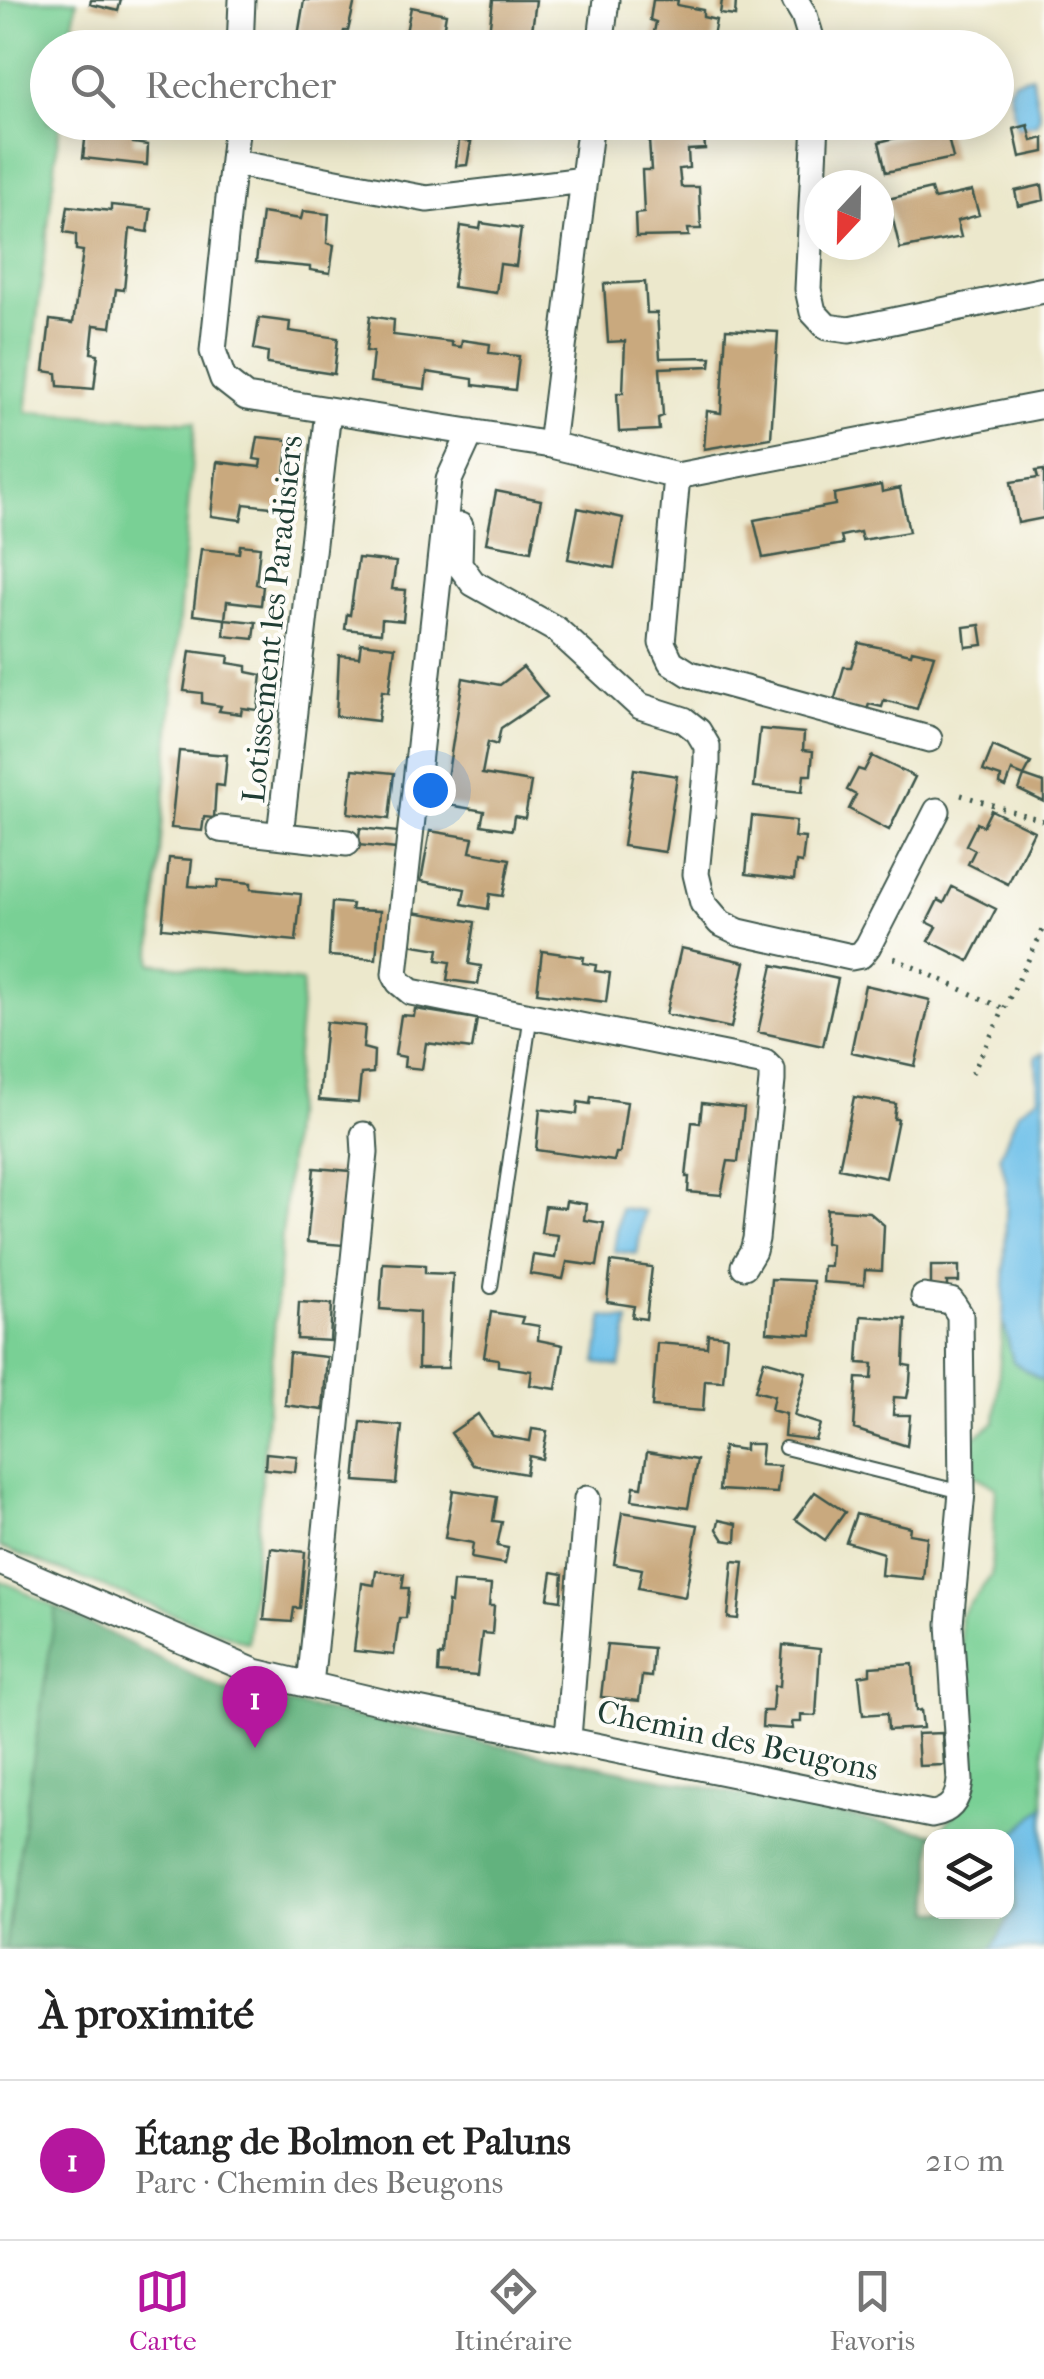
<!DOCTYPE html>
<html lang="fr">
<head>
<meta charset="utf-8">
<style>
	body { margin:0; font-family:"IM FELL French Canon",serif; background:#f6f6f6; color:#222 }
	.controls { position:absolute; right:30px; bottom:30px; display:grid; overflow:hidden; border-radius:20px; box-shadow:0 5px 25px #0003 }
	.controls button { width:90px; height:90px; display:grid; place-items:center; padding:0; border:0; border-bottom:2px solid #e0e0e0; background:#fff; color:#222; font:50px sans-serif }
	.compass { position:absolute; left:804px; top:170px; width:90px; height:90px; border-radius:50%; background:#fff; box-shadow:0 5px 25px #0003; rotate:202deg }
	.you { position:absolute; left:430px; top:790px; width:35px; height:35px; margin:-25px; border:8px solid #fff; border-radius:50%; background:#1a73e8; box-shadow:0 0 0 15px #1a73e833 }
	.badge { display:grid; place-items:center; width:65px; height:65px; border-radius:50%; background:#b5179e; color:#fff; font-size:32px; font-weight:700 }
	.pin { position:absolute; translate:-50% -82px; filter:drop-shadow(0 2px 5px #0008) }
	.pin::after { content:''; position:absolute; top:52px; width:35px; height:30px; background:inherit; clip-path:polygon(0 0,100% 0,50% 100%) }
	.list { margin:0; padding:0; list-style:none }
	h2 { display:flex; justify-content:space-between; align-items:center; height:130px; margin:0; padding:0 40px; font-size:42px }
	h2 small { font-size:32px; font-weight:400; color:#767676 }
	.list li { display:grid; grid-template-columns:65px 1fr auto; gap:30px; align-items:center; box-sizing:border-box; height:160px; padding:0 40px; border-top:2px solid #e0e0e0 }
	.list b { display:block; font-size:38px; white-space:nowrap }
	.list p { margin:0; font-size:32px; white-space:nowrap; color:#767676 }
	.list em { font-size:32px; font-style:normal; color:#767676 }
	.icon { flex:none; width:55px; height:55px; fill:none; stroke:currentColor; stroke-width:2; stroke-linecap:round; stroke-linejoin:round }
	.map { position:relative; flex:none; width:1044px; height:1949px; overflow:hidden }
	.search { position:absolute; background:#fff; box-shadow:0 5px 25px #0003; left:30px; right:30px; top:30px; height:110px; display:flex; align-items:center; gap:25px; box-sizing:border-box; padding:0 35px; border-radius:55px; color:#767676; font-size:38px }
	.sheet { height:290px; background:#fff }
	nav { display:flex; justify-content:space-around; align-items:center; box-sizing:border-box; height:140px; border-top:2px solid #e0e0e0; background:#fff; font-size:28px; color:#767676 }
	nav a { display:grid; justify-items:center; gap:5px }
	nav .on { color:#b5179e }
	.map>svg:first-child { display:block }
	.green { fill:#79d095; stroke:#4c8664; stroke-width:2.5; fill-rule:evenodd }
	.forest { fill:#62b27e; stroke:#407859; stroke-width:2.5; fill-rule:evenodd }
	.water { fill:#6dc0e9; stroke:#467e8e; stroke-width:2.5 }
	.building { fill:#c9a97e }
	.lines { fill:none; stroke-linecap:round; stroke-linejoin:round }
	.service-casing { stroke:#3e574b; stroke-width:16 }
	.minor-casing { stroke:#3e574b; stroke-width:29 }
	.path { stroke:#3e574b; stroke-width:5; stroke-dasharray:2.5 8; stroke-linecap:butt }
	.service { stroke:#fff; stroke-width:12 }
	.minor { stroke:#fff; stroke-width:25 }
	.labels { text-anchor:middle; stroke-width:8; stroke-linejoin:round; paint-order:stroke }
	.street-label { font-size:32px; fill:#1f3d34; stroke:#fdfcf7 }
</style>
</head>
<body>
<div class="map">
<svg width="1044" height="1949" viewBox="0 0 1044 1949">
	<rect width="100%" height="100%" fill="#fdfcf7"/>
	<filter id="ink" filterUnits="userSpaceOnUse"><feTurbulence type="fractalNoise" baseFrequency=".01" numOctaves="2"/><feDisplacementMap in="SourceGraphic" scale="20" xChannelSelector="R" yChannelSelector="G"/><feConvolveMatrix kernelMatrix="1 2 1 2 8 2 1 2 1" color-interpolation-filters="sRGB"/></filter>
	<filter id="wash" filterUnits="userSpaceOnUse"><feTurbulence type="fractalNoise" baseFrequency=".0048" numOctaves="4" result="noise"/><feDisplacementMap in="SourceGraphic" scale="40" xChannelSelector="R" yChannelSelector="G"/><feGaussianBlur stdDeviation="2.25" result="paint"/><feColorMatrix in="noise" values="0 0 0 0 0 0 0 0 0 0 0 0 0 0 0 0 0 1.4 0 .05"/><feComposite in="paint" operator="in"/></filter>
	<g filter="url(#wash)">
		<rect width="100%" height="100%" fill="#ece8cc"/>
		<path class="green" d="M0 0H77L69 47 48 48V122L60 123 26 412 195 422 151 963 303 982 248 1643 0 1547Z
			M1003 1320 1013 1362 1044 1382V1949H0V1580L223 1690 936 1834 970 1798 960 1616 991 1576 996 1487 972 1474 970 1439 995 1423ZM932 1836H1006V1912H932Z"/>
		<path class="forest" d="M56 1607 223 1690 936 1834 1016 1832 1015 1908 992 1949H5ZM932 1836H1006V1912H932Z"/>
		<path class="water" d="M1032 76 1040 116 1036 124 1017 128 1009 90 1013 81Z
			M1044 1053V1382L1013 1362 1003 1320 1007 1185 1000 1155 1018 1112 1038 1097 1036 1056Z
			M620 1208 644 1211 637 1254 614 1251Z
			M604 1316 629 1321 620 1367 596 1363Z
			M1044 1806V1949H992L1015 1908 1016 1832Z"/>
		<g id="blocks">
			<path class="building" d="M91 0H121L118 11 90 4Z
				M304 0H355L348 31H344L340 47 296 48Z
				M493 0H536L530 46 488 41Z
				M653 0H678L677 5 703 10V17L716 20 711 48H651L656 22 650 20Z
				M722 0H736L735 16 720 14Z
				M411 7 446 14 440 48H403Z
				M87 122H135L133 143 148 145 147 165 83 158Z
				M492 122H522L521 136 492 131Z
				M637 122H703L705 149 688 150 689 168 679 169 681 187H699L701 229H688L689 236 636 237 635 214 644 213 642 170H651L648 126H637Z
				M944 122 953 158 886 172 879 142 923 131 922 124Z
				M1028 125 1032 141 1044 138V152L1020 157 1014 129Z
				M459 140 471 142 467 165 456 166Z
				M1042 185 1044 200 1018 206 1015 191Z
				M931 189 934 199 972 191 979 215 957 221 961 237 900 249 888 199Z
				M111 205 151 209 148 232 130 229 124 290 116 289 111 327 94 325 91 353 98 354 94 389 58 386 57 373 44 371 50 320 73 323 83 251 76 250V234L64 232 68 206 111 211Z
				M303 211 329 214 327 243 334 245 330 273 310 270V267L256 262 262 213 301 219Z
				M481 223 521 229 516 266 500 264 496 293 453 287 461 226 480 229Z
				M645 282 647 313H657L660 358 711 357 710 366 660 368 663 416 658 418 659 430 619 432 617 393H623L625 341 608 342 604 284Z
				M370 316 394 320 393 335 452 342V346L461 347 462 340 490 344 489 353 519 356 515 390 473 385V379L427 372 425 389 370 382 373 352 366 351Z
				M259 318 290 322 289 331 338 338 334 374 267 364 268 352 254 349Z
				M726 329 778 332 771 438 704 449 707 411 721 413Z
				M258 437 289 440 281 508 244 504 241 520 211 516 217 462 260 467 261 460 254 459Z
				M1044 470V518L1018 523 1011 482 1038 478 1036 471Z
				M881 485 882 492 900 488 909 532 862 540 860 532 841 536 843 544 763 558 754 520 835 505 834 494Z
				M496 491 541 500 531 551 486 543Z
				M578 508 623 518 614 568 568 559Z
				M240 545 260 547 256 584 263 586 261 605 227 601 225 619 193 615 201 549 239 553Z
				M358 558 396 562 392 589 406 590 403 621 382 619 381 633 345 629 347 614 350 615Z
				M225 619 256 622 254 639 224 636Z
				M980 625 983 645 966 647 964 627Z
				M361 643 395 647 389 692 382 691 378 721 336 716 339 655 359 657Z
				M859 643 911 654 912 650 934 655 917 709 884 700 882 707 869 704 866 713 833 705 844 667H851Z
				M190 651 229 656 228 663 247 666V672L262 675 258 710 242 708 241 714 219 711 221 706 202 703V693L184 691Z
				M523 667 547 697 501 728 497 745 488 742 482 774 531 782 525 818 514 816 512 830 481 825 484 811 443 804 463 678 500 685Z
				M760 729 804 733 803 750 813 751 811 775H804L802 792 754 787Z
				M993 746 1031 763 1024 776 1012 771 1006 787 1000 784 1001 777 983 771Z
				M179 751 227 755 224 786 216 785 214 818 204 817 202 831 171 828Z
				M872 756 915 777 889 830 849 809 856 795 847 790 858 769 864 771Z
				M353 769 394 773 389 819 348 813Z
				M634 769 677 776 665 852 623 846Z
				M1024 776 1044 783V802L1019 790Z
				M991 810 1034 831 1008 884 968 864 975 850 966 845 977 823 983 826Z
				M752 816 796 821 794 837 805 838 802 863 796 862 794 880 746 874Z
				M360 828 398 832 397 849 358 845Z
				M430 831 473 838 470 852 510 859 503 896 490 894 488 909 462 904 465 889 421 881Z
				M169 858 192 860 189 886 217 888 218 880 251 883V889L301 894 296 941 162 928Z
				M952 887 996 909 969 961 929 941 937 927 927 922 938 900 944 903Z
				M332 902 352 904 351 910 380 911 376 959 329 956Z
				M413 912 475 922 469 964 481 966 478 984 447 980 450 962 437 960 439 949 408 944Z
				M681 948 745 962 731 1028 666 1014Z
				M542 951 584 957 583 963 596 965 595 971 610 973 606 1002 537 993Z
				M773 965 838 979 823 1046 758 1032Z
				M865 985 930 1000 915 1066 851 1052Z
				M415 1009 477 1019 472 1049 426 1043 422 1069 404 1067 405 1057 395 1055 401 1015 414 1016Z
				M326 1022 365 1026 363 1048 374 1051 373 1073 361 1074 358 1103 319 1100Z
				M591 1097 627 1102 620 1153H616L614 1161 536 1150 540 1109 577 1114 578 1102 590 1104Z
				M854 1097 896 1104 894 1119H898L886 1178 839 1168Z
				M702 1103 744 1108 738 1162 728 1161 721 1195 688 1192 689 1177H686L692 1122 700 1123Z
				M314 1168 351 1171 343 1245 307 1242Z
				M566 1201 586 1204 584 1220 604 1223 597 1266 567 1262 563 1279 530 1274 533 1255 555 1258 558 1235 541 1233 545 1206 565 1208Z
				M827 1209 869 1212 884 1225 882 1271 865 1270 864 1285 822 1282 823 1266H830L831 1244 825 1243Z
				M611 1262 652 1267 646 1319 632 1317 634 1306 607 1302Z
				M383 1263 425 1265V1273L453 1274 448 1368H418L419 1312 380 1309Z
				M931 1266H959V1282H947V1287H931Z
				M771 1279 813 1281 812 1335 767 1332Z
				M299 1302 332 1304 330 1341 297 1339Z
				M491 1312 523 1317 521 1323 539 1326 538 1340 563 1345 556 1389 530 1385 532 1371 498 1366V1359L484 1357Z
				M861 1316 906 1319 904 1365 911 1366 910 1382 907 1398 894 1397 893 1415H910L907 1446 854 1429 857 1378 872 1379 873 1364 858 1363Z
				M708 1334 727 1336 723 1381 705 1380 703 1411 652 1407 657 1343 707 1347Z
				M289 1353 327 1357 323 1410 285 1405Z
				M764 1360 806 1372 794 1416 820 1424 815 1440 784 1436 786 1414 771 1410 774 1396 755 1391Z
				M478 1414 492 1435 530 1441 532 1429 547 1431 542 1459 529 1456 526 1474 473 1465 451 1433Z
				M361 1422 402 1426 396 1484 355 1481Z
				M745 1444H762L760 1465 780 1466 777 1493 719 1490 723 1447 745 1450Z
				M647 1452 697 1460 688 1508 632 1500 634 1486 642 1487Z
				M266 1453 297 1456 295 1472 265 1469Z
				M453 1490 497 1497 493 1521 502 1522 497 1546 508 1548 505 1564 471 1558 473 1543 445 1538Z
				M815 1492 845 1512 825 1540 795 1519Z
				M622 1512 698 1525 685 1597 638 1588 642 1569 614 1564Z
				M856 1514 910 1527 909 1534 927 1537 923 1579 881 1575 883 1553 846 1542Z
				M719 1520 737 1524 736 1542 724 1540 717 1529Z
				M271 1548 305 1552 300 1608H294L292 1622 264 1620Z
				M733 1561 744 1562 738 1619 728 1618Z
				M376 1571 404 1574 402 1588H409L406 1618H399L394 1655 354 1651 362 1583 374 1585Z
				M552 1572 563 1574 561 1600 548 1598Z
				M453 1582 491 1585 489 1606H494L492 1634 482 1633 477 1676 438 1673 439 1656H443L448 1602 451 1603Z
				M607 1644 653 1648 651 1677 642 1676 639 1701 601 1697Z
				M783 1645 820 1649 816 1716 801 1715V1722H792L793 1729 762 1727 763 1711H772L774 1686H780Z
				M913 1664 916 1711 921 1710 923 1728 888 1730 887 1713 863 1715 859 1676 870 1674V1667Z
				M942 1733 944 1765 919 1766 917 1734Z"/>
		</g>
	</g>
	<g filter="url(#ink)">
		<use href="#blocks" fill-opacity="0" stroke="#3e574b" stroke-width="2.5"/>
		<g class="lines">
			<defs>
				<path id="service" d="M491 1287 531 1014
					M785 1448 962 1492"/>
				<path id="minor" d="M795 0 804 15 814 48
					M240 48 242 0
					M600 48 606 0
					M237 122 213 351 223 379 246 397 551 445 677 476 1044 405
					M816 122 808 289 813 312 827 327 849 330 1044 290
					M235 163 427 199 584 180
					M471 432 449 480 395 974 399 982 411 992 765 1063 772 1070V1081L756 1239 753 1251 744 1266
					M551 445 591 122
					M677 476 662 643 671 662 690 674 929 739
					M460 526 459 564 473 583 557 630 640 706 684 720 698 731 707 746V762L696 874 703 903 720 923 739 932 851 957 861 955 868 946 937 811
					M220 829 347 843
					M280 835 328 411
					M0 1562 255 1672 403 1707 932 1814C951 1811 958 1800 960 1781L950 1624 962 1492 960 1315 951 1301 924 1297
					M310 1685 365 1153 364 1135
					M568 1738 587 1499"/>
			</defs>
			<use href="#service" class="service-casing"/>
			<use href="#minor" class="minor-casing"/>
			<path class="path" d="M961 795 1044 821
				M894 958 1004 1009
				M972 1074 1044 928"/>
			<use href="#service" class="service"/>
			<use href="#minor" class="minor"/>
		</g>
	</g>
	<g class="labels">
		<g class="street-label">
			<text transform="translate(272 619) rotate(-84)" y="11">Lotissement les Paradisiers</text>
			<text transform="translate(738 1740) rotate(12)" y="11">Chemin des Beugons</text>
		</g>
	</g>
</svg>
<div class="controls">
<button><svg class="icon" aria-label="layers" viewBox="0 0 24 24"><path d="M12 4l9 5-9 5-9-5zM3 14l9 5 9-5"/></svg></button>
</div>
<svg class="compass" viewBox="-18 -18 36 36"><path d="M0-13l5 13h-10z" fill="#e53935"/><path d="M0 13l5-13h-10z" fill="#767676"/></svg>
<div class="you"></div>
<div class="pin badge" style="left:255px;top:1748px">1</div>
<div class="search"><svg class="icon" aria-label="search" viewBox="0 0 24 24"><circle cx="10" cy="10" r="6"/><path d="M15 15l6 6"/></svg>Rechercher</div>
</div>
<section class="sheet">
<h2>À proximité<small></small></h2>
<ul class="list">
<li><span class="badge">1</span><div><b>Étang de Bolmon et Paluns</b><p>Parc · Chemin des Beugons</p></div><em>210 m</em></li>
</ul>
</section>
<nav>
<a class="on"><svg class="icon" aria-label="map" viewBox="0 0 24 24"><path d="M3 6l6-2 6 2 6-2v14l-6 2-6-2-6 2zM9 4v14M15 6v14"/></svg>Carte</a>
<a><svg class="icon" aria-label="directions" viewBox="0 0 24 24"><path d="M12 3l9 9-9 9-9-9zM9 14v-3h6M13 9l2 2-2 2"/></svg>Itinéraire</a>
<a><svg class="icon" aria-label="saved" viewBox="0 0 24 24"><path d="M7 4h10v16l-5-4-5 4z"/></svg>Favoris</a>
</nav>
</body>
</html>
